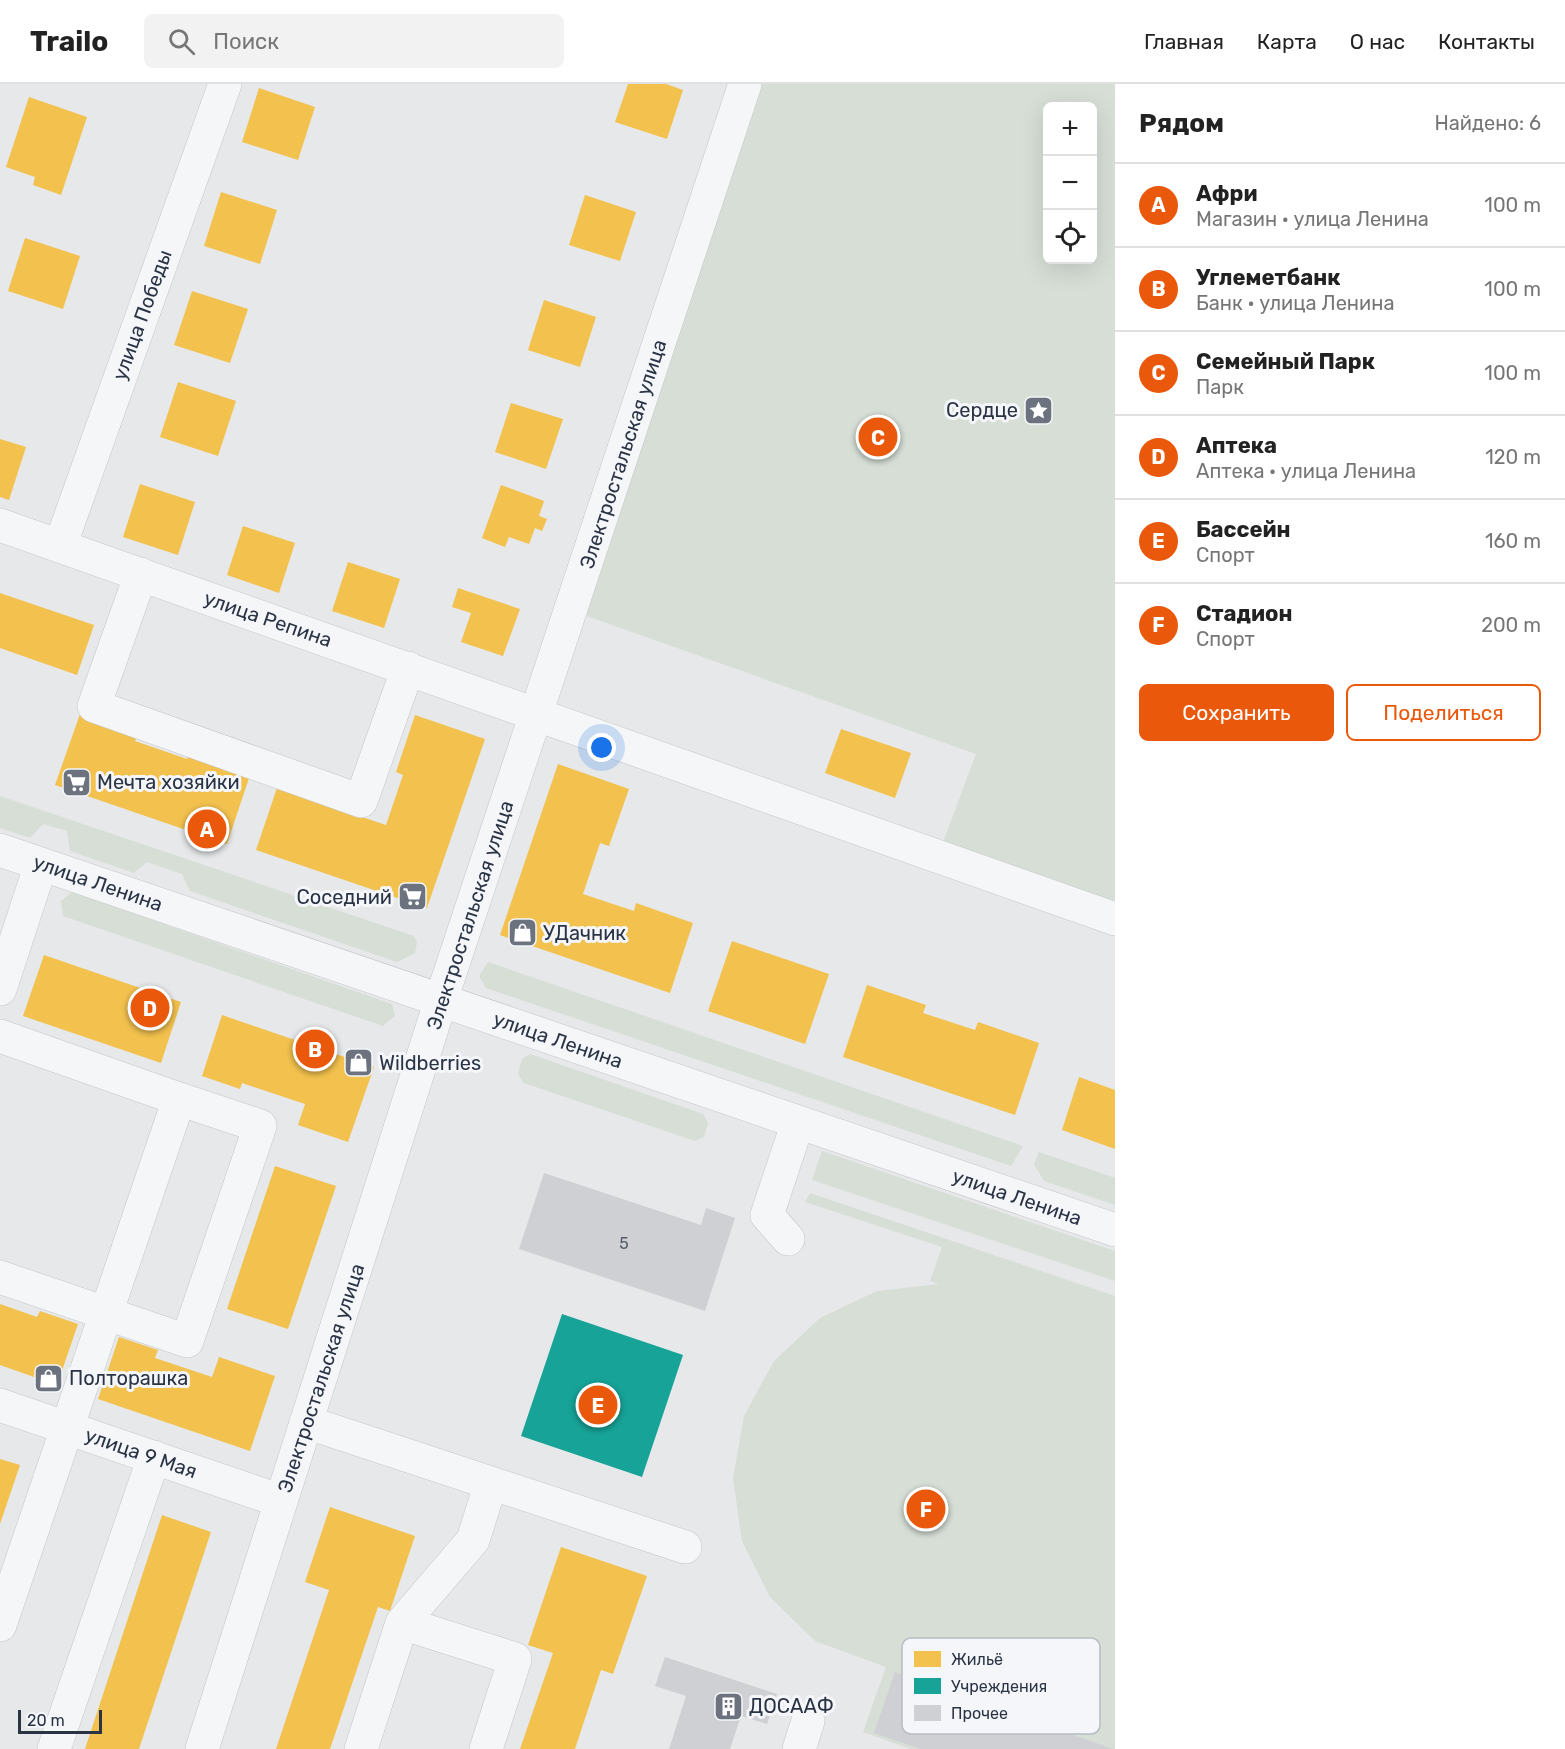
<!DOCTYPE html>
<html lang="ru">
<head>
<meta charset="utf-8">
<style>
	body { margin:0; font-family:Rubik,sans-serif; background:#f2f2f2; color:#222 }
	.controls { position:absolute; right:18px; top:18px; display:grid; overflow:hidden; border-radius:9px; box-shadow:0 6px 24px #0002 }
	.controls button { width:54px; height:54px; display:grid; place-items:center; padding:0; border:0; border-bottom:2px solid #e0e0e0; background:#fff; color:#222; font:30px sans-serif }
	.scale { position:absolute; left:18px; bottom:15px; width:84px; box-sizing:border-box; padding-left:6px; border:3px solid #2b3445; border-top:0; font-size:16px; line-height:21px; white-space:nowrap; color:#2b3445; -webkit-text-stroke:4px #f4f6f9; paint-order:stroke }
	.you { position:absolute; left:602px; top:664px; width:21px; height:21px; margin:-15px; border:4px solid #fff; border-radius:50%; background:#1a73e8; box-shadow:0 0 0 9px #1a73e833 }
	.badge { display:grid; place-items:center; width:39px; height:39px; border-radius:50%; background:#ea580c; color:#fff; font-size:20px; font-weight:700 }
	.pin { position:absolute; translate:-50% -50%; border:3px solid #fff; box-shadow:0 2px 6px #0006 }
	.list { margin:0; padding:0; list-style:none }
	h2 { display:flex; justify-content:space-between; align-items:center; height:78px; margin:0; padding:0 24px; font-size:26px }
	h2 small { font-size:20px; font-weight:400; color:#767676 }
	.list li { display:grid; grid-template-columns:39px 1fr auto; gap:18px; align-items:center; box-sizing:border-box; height:84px; padding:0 24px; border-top:2px solid #e0e0e0 }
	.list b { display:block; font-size:22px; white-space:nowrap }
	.list p { margin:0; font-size:20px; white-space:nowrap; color:#767676 }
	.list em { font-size:20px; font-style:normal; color:#767676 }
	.actions { display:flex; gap:12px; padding:18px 24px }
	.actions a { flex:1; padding:14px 0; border:2px solid #ea580c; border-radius:9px; text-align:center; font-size:21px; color:#ea580c }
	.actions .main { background:#ea580c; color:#fff }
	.icon { flex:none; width:33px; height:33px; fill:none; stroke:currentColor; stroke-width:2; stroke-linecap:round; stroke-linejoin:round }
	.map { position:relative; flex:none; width:1115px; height:1665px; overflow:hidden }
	header { display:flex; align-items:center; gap:36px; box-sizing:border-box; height:84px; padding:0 30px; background:#fff; border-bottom:2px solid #e0e0e0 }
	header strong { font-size:28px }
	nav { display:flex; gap:33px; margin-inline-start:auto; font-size:21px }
	.search { width:420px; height:54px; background:#f2f2f2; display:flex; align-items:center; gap:15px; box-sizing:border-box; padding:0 21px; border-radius:9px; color:#767676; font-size:22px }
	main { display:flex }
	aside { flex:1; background:#fff }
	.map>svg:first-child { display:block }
	.green { fill:#d6ded6; fill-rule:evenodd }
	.homes { fill:#f2c14e }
	.public { fill:#17a398 }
	.building { fill:#ced0d3 }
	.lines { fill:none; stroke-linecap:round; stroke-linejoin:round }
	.minor-casing { stroke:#c4c6c8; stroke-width:34 }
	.minor { stroke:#f5f6f7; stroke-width:33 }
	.labels { text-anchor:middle; stroke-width:6; stroke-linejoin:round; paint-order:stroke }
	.number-label { font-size:16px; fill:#545c69 }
	.street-label { font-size:20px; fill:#2b3445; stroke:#f4f6f9 }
	.poi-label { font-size:20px; fill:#2b3445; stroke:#f4f6f9; text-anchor:start }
	.key { fill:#f4f6f9; stroke:#b8bcc3; stroke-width:1.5 }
	.key-label { font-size:16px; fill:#2b3445 }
</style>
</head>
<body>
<header>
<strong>Trailo</strong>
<div class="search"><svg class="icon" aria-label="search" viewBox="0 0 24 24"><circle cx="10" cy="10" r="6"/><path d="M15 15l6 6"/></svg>Поиск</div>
<nav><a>Главная</a><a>Карта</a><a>О нас</a><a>Контакты</a></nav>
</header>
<main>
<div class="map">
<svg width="1115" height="1665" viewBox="0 0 1115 1665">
	<rect width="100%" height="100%" fill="#e6e8ea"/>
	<path class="green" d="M759 0H1115V825L941 764 976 670 581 530ZM1048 22H1092V176H1048Z
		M0 712 414 852 417 858 415 869 397 878 190 807 182 790 147 778 134 789 70 767 67 747 43 740 30 754 0 744Z
		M72 808 392 920 395 932 383 942 63 832 61 817Z
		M488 878 1023 1062 1011 1082 486 904 479 892Z
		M530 970 703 1030 708 1039 704 1053 695 1057 524 999 518 990 522 975Z
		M822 1067 1115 1167V1197L812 1096Z
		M1039 1068 1115 1094V1121L1044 1097 1034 1080Z
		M810 1109 1115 1212V1665H911L863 1648 886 1583 815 1557 770 1513 742 1457 733 1394 744 1332 774 1277 820 1234 877 1207 939 1200 930 1197 942 1163 805 1118Z"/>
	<path class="homes" d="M628 0H666L683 6 667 55 615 38Z
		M259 4 315 23 298 76 242 58Z
		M29 13 87 33 61 111 33 101 35 93 6 83Z
		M221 108 277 126 260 180 204 162Z
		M585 111 636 128 620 177 569 161Z
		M25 154 80 172 63 225 8 207Z
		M192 207 248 225 230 279 174 261Z
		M544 216 596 233 580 283 528 266Z
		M178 298 236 317 218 372 160 353Z
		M511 319 563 335 546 385 495 368Z
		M0 355 26 363 9 416 0 413Z
		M140 400 195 418 178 471 123 453Z
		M501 401 544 417 539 432 547 435 542 447 535 444 529 460 509 453 505 463 482 454Z
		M243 442 295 459 279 509 227 491Z
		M348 478 400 495 384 544 332 527Z
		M458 504 520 525 503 572 461 558 471 529 452 523Z
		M0 509 94 541 77 591 0 564Z
		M80 630 138 650 135 657 187 675 190 667 251 688 227 760 55 701Z
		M415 631 485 655 427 824 256 766 280 695 335 724 386 741 403 691 396 688Z
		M841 645 911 669 895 714 825 689Z
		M558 680 629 705 609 762 600 759 583 810 634 827 636 819 693 839 670 909 500 851Z
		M732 857 829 890 805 960 708 927Z
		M44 871 181 918 161 979 23 932Z
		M867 901 926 921 923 929 975 946 978 938 1039 959 1015 1031 843 973Z
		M222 931 374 983 348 1058 298 1041 305 1020 242 999 240 1005 202 992Z
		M1079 993 1115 1006V1065L1062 1046Z
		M275 1082 336 1102 288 1245 227 1225Z
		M0 1220 37 1233 40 1227 78 1240 57 1301 0 1281Z
		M119 1253 158 1266 155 1274 212 1293 219 1273 275 1292 250 1367 98 1315Z
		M0 1375 20 1381 0 1440Z
		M330 1423 415 1452 390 1527 378 1523 330 1665H276L329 1506 305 1498Z
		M162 1431 211 1448 139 1665H85Z
		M561 1463 647 1492 613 1590 601 1586 575 1665H520L553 1569 528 1561Z"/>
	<path class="public" d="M562 1230 683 1271 642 1393 521 1352Z"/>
	<path class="building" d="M544 1089 701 1141 706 1124 735 1134 705 1227 519 1165Z
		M665 1573 777 1610 767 1640 741 1632 730 1665H669L686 1612 655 1602Z
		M895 1588 1113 1665H921L874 1649Z"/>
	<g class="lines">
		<defs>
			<path id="minor" d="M0 441 1115 835
				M60 462 225 0
				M141 490 94 622 361 717 408 584
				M0 766 1115 1146
				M0 905 41 780
				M0 952 179 1015 0 1541
				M788 1155 767 1131 798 1038
				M0 1193 187 1257 260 1042 179 1015
				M0 1321 281 1417
				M306 1338 685 1463
				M402 1539 515 1575 486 1665
				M54 1665 154 1373
				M202 1665 441 916 745 0
				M361 1665 402 1539 473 1456 491 1399
				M799 1665 808 1637"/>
		</defs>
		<use href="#minor" class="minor-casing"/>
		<use href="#minor" class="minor"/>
	</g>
	<defs>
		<symbol id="sight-square" viewBox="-11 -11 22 22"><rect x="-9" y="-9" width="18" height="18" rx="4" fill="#6c737f" stroke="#f4f6f9"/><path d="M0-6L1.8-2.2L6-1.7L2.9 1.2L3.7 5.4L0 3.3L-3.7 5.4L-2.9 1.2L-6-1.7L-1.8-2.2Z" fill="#fff"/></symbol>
		<symbol id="supermarket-square" viewBox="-11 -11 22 22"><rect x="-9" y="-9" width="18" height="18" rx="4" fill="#6c737f" stroke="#f4f6f9"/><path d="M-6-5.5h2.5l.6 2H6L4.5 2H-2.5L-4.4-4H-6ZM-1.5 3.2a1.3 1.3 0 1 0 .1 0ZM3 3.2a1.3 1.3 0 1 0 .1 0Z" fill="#fff"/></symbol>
		<symbol id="shop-square" viewBox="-11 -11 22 22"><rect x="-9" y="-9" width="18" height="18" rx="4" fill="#6c737f" stroke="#f4f6f9"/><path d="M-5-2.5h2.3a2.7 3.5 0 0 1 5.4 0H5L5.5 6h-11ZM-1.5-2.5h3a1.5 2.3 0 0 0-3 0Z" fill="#fff"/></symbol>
		<symbol id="building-square" viewBox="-11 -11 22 22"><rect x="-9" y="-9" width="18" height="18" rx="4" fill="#6c737f" stroke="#f4f6f9"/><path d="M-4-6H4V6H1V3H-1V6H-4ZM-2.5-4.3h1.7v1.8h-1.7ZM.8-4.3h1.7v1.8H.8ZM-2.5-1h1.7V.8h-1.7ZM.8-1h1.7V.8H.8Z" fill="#fff"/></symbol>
	</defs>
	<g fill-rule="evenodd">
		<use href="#sight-square" x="1022" y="310" width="33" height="33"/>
		<use href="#supermarket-square" x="60" y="682" width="33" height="33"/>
		<use href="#supermarket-square" x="396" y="796" width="33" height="33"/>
		<use href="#shop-square" x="506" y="832" width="33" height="33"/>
		<use href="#shop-square" x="342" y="962" width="33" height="33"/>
		<use href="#shop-square" x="32" y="1278" width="33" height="33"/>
		<use href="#building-square" x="712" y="1606" width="33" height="33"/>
	</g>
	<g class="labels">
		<g class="number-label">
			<text x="624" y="1165">5</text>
		</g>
		<g class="street-label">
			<text transform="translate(142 231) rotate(-70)" y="7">улица Победы</text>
			<text transform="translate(623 370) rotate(-72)" y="7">Электростальская улица</text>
			<text transform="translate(268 535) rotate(19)" y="7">улица Репина</text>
			<text transform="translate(98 799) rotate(19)" y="7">улица Ленина</text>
			<text transform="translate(470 831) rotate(-72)" y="7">Электростальская улица</text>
			<text transform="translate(558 956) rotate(19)" y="7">улица Ленина</text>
			<text transform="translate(1017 1113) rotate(19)" y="7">улица Ленина</text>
			<text transform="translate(321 1294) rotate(-72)" y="7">Электростальская улица</text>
			<text transform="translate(141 1369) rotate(19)" y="7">улица 9 Мая</text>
		</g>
		<g class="poi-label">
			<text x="1018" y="333" text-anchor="end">Сердце</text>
			<text x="97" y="705">Мечта хозяйки</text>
			<text x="392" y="820" text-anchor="end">Соседний</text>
			<text x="543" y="856">УДачник</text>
			<text x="379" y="986">Wildberries</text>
			<text x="69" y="1301">Полторашка</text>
			<text x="749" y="1629">ДОСААФ</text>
		</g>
	</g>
	<rect x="902" y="1554" width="198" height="96" rx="9" class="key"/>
	<rect x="914" y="1567" width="27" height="16" fill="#f2c14e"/>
	<rect x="914" y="1594" width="27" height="16" fill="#17a398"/>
	<rect x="914" y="1621" width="27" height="16" fill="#ced0d3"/>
	<g class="key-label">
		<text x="951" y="1581">Жильё</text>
		<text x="951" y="1608">Учреждения</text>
		<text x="951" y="1635">Прочее</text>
	</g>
</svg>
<div class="controls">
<button>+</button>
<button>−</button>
<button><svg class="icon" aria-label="locate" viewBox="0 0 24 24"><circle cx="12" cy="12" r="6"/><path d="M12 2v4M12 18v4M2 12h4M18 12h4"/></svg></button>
</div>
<div class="scale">20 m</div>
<div class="you"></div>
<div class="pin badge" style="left:207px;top:745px">A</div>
<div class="pin badge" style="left:315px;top:965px">B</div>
<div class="pin badge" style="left:878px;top:353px">C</div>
<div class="pin badge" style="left:150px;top:924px">D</div>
<div class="pin badge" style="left:598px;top:1321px">E</div>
<div class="pin badge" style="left:926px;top:1425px">F</div>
</div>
<aside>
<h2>Рядом<small>Найдено: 6</small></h2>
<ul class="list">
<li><span class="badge">A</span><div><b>Афри</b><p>Магазин · улица Ленина</p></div><em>100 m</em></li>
<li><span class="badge">B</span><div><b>Углеметбанк</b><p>Банк · улица Ленина</p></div><em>100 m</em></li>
<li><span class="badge">C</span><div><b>Семейный Парк</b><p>Парк</p></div><em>100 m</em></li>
<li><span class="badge">D</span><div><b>Аптека</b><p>Аптека · улица Ленина</p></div><em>120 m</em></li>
<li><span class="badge">E</span><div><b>Бассейн</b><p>Спорт</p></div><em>160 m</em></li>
<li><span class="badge">F</span><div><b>Стадион</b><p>Спорт</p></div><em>200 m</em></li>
</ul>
<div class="actions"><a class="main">Сохранить</a><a>Поделиться</a></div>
</aside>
</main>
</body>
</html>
